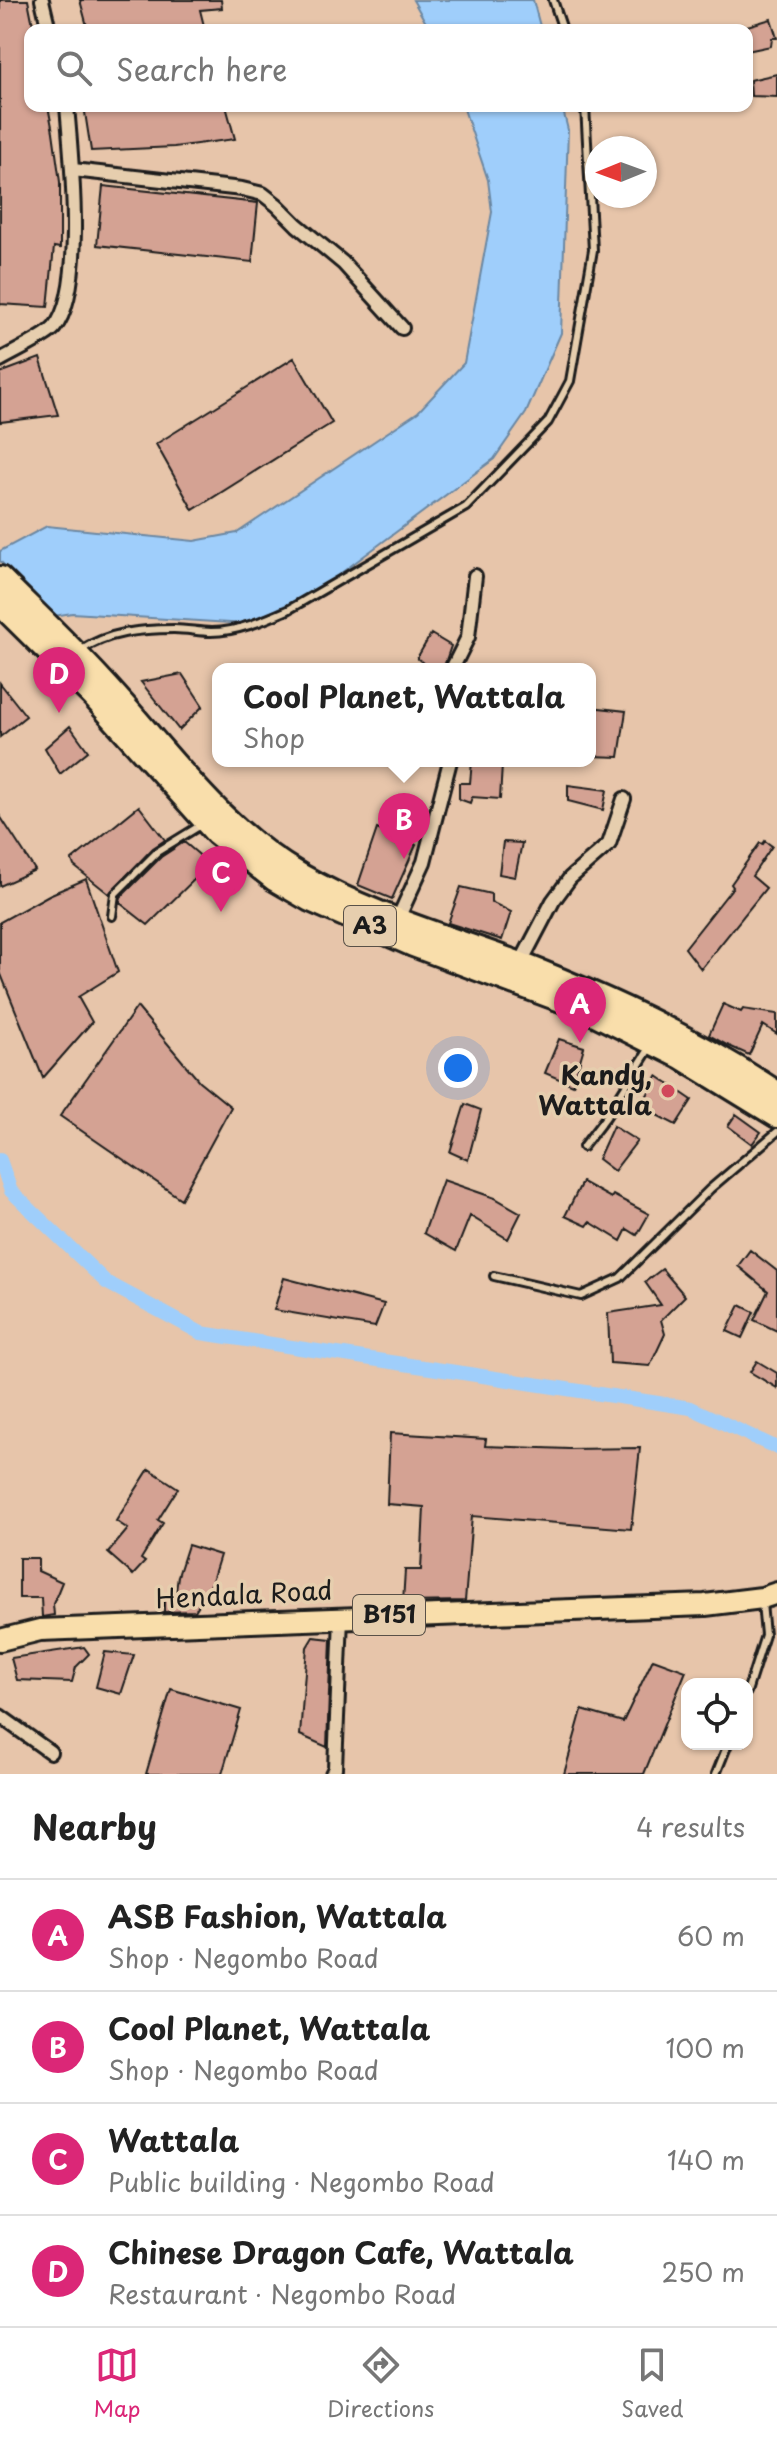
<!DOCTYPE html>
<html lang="en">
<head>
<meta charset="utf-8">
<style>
	body { margin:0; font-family:"Playpen Sans",sans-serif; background:#f2f2f2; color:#222 }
	.controls { position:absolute; right:24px; bottom:24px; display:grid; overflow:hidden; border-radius:16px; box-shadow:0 2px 6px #0004 }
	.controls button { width:72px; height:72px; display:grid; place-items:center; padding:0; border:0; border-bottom:2px solid #e0e0e0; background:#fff; color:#222; font:40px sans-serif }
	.compass { position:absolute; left:585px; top:136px; width:72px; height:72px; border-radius:50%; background:#fff; box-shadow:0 2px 6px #0004; rotate:269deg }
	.you { position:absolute; left:458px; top:1068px; width:28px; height:28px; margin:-20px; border:6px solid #fff; border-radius:50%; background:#1a73e8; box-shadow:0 0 0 12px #1a73e833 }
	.badge { display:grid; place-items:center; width:52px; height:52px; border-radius:50%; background:#db2777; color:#fff; font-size:26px; font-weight:700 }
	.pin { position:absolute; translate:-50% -66px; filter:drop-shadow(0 2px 4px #0008) }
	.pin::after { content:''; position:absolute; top:42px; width:28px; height:24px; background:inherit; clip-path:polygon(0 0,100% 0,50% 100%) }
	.popup { position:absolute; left:212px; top:663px; width:384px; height:104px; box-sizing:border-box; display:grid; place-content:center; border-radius:16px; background:#fff; filter:drop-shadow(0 2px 6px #0005); font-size:26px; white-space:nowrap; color:#767676 }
	.popup b { font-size:30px; color:#222 }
	.popup::after { content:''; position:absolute; left:50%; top:100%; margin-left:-16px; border:16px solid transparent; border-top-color:#fff }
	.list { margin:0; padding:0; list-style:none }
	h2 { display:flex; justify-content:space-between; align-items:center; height:104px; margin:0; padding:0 32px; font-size:34px }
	h2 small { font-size:26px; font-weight:400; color:#767676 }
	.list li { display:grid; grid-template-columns:52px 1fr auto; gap:24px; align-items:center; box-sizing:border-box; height:112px; padding:0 32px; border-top:2px solid #e0e0e0 }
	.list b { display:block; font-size:30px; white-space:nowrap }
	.list p { margin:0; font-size:26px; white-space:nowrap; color:#767676 }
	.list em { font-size:26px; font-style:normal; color:#767676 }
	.icon { flex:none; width:44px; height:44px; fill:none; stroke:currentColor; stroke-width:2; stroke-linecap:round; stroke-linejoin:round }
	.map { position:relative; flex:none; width:777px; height:1774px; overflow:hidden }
	.search { position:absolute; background:#fff; box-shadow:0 2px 6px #0004; left:24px; right:24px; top:24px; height:88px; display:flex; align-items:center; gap:20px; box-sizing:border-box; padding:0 28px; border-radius:16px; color:#767676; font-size:30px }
	.sheet { height:552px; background:#fff }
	nav { display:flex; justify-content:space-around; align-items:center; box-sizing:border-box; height:112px; border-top:2px solid #e0e0e0; background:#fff; font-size:22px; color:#767676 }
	nav a { display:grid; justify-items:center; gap:4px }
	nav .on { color:#db2777 }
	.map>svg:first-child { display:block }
	.water { fill:#9fcefb; stroke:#6b87a2; stroke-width:2 }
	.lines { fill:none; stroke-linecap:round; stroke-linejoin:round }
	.canal { stroke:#9fcefb; stroke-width:14 }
	.building { fill:#d4a293; stroke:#1c1c1c; stroke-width:2 }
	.service-casing { stroke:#1c1c1c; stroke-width:12 }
	.minor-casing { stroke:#1c1c1c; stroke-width:18 }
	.primary-casing { stroke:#1c1c1c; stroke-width:26 }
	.trunk-casing { stroke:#1c1c1c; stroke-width:28 }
	.service { stroke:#e6ceae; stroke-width:6 }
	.minor { stroke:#e6ceae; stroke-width:12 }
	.primary { stroke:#f9deab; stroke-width:20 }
	.trunk { stroke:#f9deab; stroke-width:22 }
	.poi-dot { fill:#d1495b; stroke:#e6ceae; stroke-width:3 }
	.labels { text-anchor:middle; stroke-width:7; stroke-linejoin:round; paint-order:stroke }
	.shield { fill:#e6ceae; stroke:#595148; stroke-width:2 }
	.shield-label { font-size:24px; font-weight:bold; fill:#1c1c1c }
	.poi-label { font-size:26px; font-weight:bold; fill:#1c1c1c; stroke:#e6ceae; text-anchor:end }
	.street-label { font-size:26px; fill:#1c1c1c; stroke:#e6ceae }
</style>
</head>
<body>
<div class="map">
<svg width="777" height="1774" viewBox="0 0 777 1774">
	<rect width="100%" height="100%" fill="#e7c5aa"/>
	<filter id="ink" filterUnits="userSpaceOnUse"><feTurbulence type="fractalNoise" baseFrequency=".0125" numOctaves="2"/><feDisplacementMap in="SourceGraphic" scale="16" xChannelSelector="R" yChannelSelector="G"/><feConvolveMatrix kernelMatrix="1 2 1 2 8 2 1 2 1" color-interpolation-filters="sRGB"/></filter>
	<g filter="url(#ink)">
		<path class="water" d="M413 0H533L541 30H430Z
			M463 106H562L568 130 561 333 526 413 494 459 321 588 246 624 72 613 54 616 0 561V551L47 526 194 541 237 533 418 412 464 363 492 212 488 180Z"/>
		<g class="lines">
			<path class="canal" d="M0 1160 11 1191 106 1282 201 1333 691 1408 777 1448"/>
		</g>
		<path class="building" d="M0 0H28L34 30H30V106H48L53 132 60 182V248L54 247 48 307 0 304Z
			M80 0H221L222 8 200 10 205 30H88Z
			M771 19 777 38H772L771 46 747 51V26Z
			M777 74V97L751 96 750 80Z
			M84 106H226L235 139 174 147 91 151Z
			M103 186 258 203 252 262 97 245Z
			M40 358 58 415 0 422V373Z
			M294 358 332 423 193 510 156 444Z
			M431 634 451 646 443 669H430L417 658Z
			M182 674 203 706 179 730 141 682Z
			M0 683 26 716 0 737Z
			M590 707 626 711 619 757 592 756 595 731 590 732Z
			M70 726 88 751 60 774 45 748Z
			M472 761 502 765 500 799 472 797 470 803 459 799V783H470Z
			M568 785 607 790 603 810 568 801Z
			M139 806 165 840 153 848 109 894 74 866 72 860Z
			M0 816 35 870 0 886Z
			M377 829 416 845 392 899 358 885Z
			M765 841 772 846 752 876 766 888 701 969 685 948 733 887 731 884 760 843 763 844Z
			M184 842 210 864 148 925 120 903 121 897 161 857Z
			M503 842 522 843 515 877 499 874Z
			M86 879 118 972 78 997 92 1022 43 1078 0 972V922L49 895Z
			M461 887 491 894V902L511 912 502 940 448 923Z
			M723 1004 741 1012 743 1009 777 1014V1034L763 1025 749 1055 727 1045 709 1035Z
			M137 1007 199 1081 231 1107 181 1199 60 1116Z
			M559 1039 584 1047 573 1085 545 1073Z
			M657 1076 692 1100 676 1125 641 1107Z
			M465 1104 481 1110 468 1160 450 1152Z
			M736 1114 761 1132 752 1144 728 1126Z
			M613 1126 637 1141 614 1171 598 1159Z
			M443 1180 495 1198 521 1213 508 1239 470 1216 456 1251 424 1233Z
			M582 1182 611 1198 613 1195 649 1214 637 1235 627 1229 621 1241 590 1222 587 1226 565 1216Z
			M750 1250 777 1271V1331L754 1320 768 1291 738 1266Z
			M662 1269 685 1296 661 1320 665 1334 650 1366 610 1363 608 1313 661 1305 645 1282Z
			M284 1278 384 1304 375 1327 274 1310Z
			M740 1305 754 1312 742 1338 727 1331Z
			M757 1361 777 1373V1388L750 1372Z
			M390 1433 486 1439 485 1446 569 1449 640 1448 631 1529 472 1516 465 1601 403 1602 405 1570H421L424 1507 387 1504Z
			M149 1469 178 1488 158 1520 163 1523 141 1559 145 1562 133 1575 108 1553 128 1529 116 1521Z
			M188 1545 220 1555 210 1587 195 1611 164 1612V1598L175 1599 178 1576Z
			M19 1558H38V1571L62 1582 53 1604 54 1615 42 1617 41 1598H19Z
			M313 1637 331 1639 327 1747 300 1735 307 1647Z
			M84 1647 89 1654 76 1667 72 1682 17 1680 11 1658Z
			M105 1652 134 1655 121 1694 96 1687Z
			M653 1659 686 1671 644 1774H564L582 1710 623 1722Z
			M171 1689 241 1710 222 1774H146Z"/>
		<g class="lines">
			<defs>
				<path id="service" d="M553 0 563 30
					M80 651C107 632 141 629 174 629 187 629 199 632 211 632 237 632 265 620 288 610L466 507 548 422 570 381 593 250 585 106
					M112 916 115 894 157 852 201 825
					M583 1147 606 1117 651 1046
					M494 1276 581 1296 620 1278 710 1189 777 1132
					M747 1692 765 1635 762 1603
					M716 1774 728 1744"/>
				<path id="minor" d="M42 0 49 30
					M73 170 242 189 263 194 277 205 297 225 343 263 402 328
					M0 360C12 353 46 337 54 328 86 290 71 155 67 106
					M452 669 468 637 475 576
					M395 925 424 862 450 761
					M520 964 553 901 570 878 609 844 624 799
					M0 1716 50 1752
					M332 1774 335 1768 341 1617"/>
				<path id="primary" d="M0 1640 40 1630 705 1605 762 1598 777 1593"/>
				<path id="trunk" d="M0 578C34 612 69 645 102 681 164 747 219 829 300 875 367 914 445 936 518 963 609 998 696 1039 777 1093
					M0 604 93 696 216 833 274 879 310 900 413 945 585 1009 681 1057 777 1116"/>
			</defs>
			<use href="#service" class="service-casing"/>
			<use href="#minor" class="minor-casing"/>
			<use href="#primary" class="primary-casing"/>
			<use href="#trunk" class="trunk-casing"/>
			<use href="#service" class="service"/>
			<use href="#minor" class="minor"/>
			<use href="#primary" class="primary"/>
			<use href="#trunk" class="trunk"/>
		</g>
	</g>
	<circle class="poi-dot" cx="668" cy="1091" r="8"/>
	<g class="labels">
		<g class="shield">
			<rect x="344" y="906" width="52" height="40" rx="6"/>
			<rect x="353" y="1595" width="72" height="40" rx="6"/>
		</g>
		<g class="shield-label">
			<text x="370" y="934">A3</text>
			<text x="389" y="1623">B151</text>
		</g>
		<g class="poi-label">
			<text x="652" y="1085">Kandy,<tspan x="652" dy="30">Wattala</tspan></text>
		</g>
		<g class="street-label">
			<text transform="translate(244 1595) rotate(-3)" y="9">Hendala Road</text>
		</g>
	</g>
</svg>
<div class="controls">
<button><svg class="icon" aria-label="locate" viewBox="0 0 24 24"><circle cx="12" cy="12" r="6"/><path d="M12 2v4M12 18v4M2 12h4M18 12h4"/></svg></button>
</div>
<svg class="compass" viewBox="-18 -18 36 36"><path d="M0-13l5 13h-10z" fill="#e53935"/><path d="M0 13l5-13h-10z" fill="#767676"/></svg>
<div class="you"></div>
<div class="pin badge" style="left:580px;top:1043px">A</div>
<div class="pin badge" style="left:404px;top:859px">B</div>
<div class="popup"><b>Cool Planet, Wattala</b>Shop</div>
<div class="pin badge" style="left:221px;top:912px">C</div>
<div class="pin badge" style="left:59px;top:713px">D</div>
<div class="search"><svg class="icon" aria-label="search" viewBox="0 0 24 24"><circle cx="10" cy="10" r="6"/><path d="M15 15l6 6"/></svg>Search here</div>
</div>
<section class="sheet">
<h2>Nearby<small>4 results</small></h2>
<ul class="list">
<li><span class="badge">A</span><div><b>ASB Fashion, Wattala</b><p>Shop · Negombo Road</p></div><em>60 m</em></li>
<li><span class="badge">B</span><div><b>Cool Planet, Wattala</b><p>Shop · Negombo Road</p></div><em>100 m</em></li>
<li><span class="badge">C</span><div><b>Wattala</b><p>Public building · Negombo Road</p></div><em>140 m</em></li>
<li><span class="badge">D</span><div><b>Chinese Dragon Cafe, Wattala</b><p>Restaurant · Negombo Road</p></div><em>250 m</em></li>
</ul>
</section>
<nav>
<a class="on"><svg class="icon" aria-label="map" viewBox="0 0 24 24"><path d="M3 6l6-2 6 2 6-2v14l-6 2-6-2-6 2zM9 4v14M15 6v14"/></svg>Map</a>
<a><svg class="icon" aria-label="directions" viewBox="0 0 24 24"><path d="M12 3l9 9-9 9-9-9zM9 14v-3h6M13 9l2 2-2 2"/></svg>Directions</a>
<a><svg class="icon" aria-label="saved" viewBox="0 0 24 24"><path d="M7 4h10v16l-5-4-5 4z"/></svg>Saved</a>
</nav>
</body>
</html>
